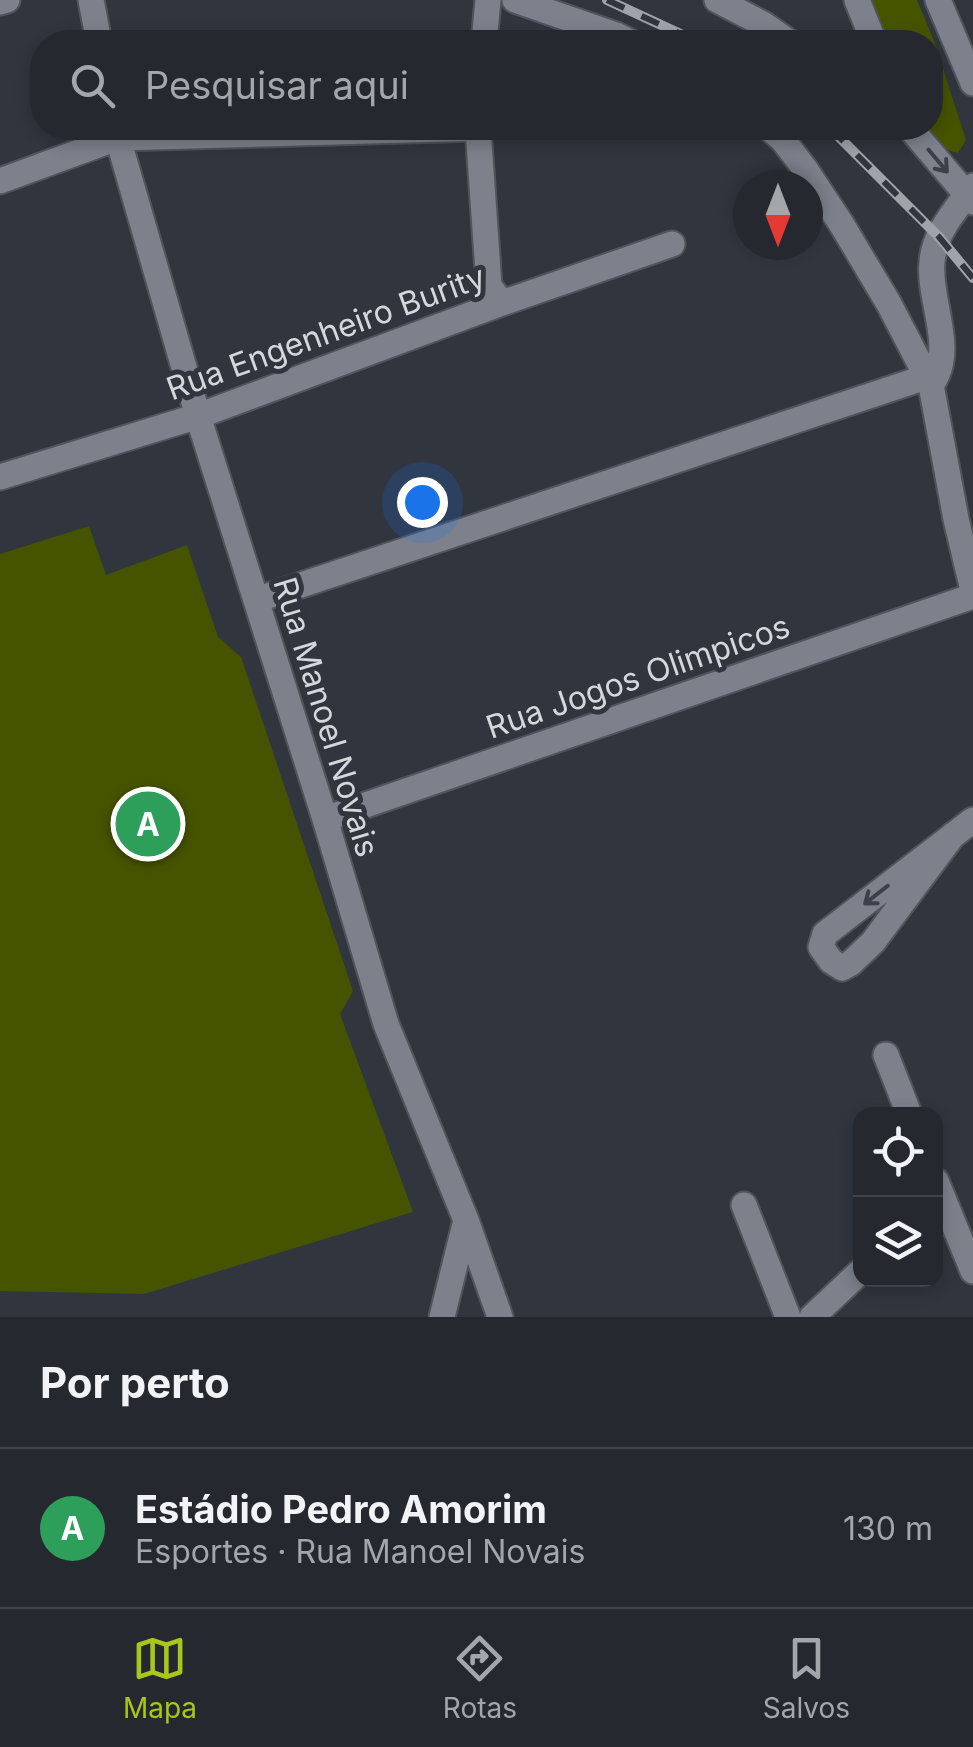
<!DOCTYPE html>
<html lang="pt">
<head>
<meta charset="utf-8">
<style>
	body { margin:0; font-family:Inter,sans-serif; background:#2d3036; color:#f1f3f6 }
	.controls { position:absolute; right:30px; bottom:30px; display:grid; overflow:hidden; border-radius:20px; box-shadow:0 5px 15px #0003 }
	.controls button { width:90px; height:90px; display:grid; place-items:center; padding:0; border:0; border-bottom:2px solid #42444a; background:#25282e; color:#f1f3f6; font:50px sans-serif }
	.compass { position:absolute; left:733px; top:170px; width:90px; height:90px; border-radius:50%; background:#25282e; box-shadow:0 5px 15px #0003; rotate:180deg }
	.you { position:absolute; left:422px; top:502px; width:35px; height:35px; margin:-25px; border:8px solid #fff; border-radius:50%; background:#1a73e8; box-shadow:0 0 0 15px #1a73e833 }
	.badge { display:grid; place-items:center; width:65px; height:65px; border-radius:50%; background:#a9c71a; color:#fff; font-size:32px; font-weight:700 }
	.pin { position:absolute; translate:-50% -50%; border:5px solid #fff; box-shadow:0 2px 10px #0006 }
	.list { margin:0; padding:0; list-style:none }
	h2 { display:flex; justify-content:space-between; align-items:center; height:130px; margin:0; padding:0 40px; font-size:42px }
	h2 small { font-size:32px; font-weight:400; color:#a3a6aa }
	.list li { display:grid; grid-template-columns:65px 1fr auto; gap:30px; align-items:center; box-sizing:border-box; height:160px; padding:0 40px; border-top:2px solid #42444a }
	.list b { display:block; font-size:38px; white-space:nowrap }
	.list p { margin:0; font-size:32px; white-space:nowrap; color:#a3a6aa }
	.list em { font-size:32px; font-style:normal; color:#a3a6aa }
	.icon { flex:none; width:55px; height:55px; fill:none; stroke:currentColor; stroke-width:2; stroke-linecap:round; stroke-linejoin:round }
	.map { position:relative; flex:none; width:973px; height:1317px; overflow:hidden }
	.search { position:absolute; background:#25282e; box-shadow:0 5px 15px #0003; left:30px; right:30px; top:30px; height:110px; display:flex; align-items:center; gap:25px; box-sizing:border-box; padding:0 35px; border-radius:40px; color:#a3a6aa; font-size:38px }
	.sheet { height:290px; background:#25282e }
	nav { display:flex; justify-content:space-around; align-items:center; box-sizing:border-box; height:140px; border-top:2px solid #42444a; background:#25282e; font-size:28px; color:#a3a6aa }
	nav a { display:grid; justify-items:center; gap:5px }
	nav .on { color:#a9c71a }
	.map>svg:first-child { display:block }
	.green { fill:#465400 }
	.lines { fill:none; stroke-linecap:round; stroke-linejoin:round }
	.minor-casing { stroke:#51545b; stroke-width:29 }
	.minor { stroke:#7c818b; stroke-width:25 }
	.rail-casing { stroke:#a0a3a9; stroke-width:10 }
	.rail { stroke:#31353e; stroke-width:6; stroke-dasharray:19; stroke-linecap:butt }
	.oneway { stroke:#3c404a }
	.labels { text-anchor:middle; stroke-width:10; stroke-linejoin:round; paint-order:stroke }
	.street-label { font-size:32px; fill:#d4d7dc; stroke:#31353e }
</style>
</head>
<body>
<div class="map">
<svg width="973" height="1317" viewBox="0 0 973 1317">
	<rect width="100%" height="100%" fill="#31353e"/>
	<path class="green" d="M866 0H917L934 41 966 140 958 153 939 148 929 128 930 42H887Z
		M89 526 106 575 187 545 218 637 241 657 353 991 340 1014 413 1212 144 1294 0 1291V554Z"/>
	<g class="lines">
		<defs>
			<path id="minor" d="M91 0 99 42
				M515 0 616 35 630 42
				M717 0 763 24 789 42
				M857 0 874 42
				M938 0 973 83
				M0 2 7 0
				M484 42 488 0
				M115 128 198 416 325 819 386 1024 466 1220 500 1317
				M478 128 489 286 502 303
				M769 128 783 140 805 169 842 225 889 304 931 385 956 519 973 590
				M910 128 973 202
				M0 181 117 138 478 128
				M931 385C957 350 928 301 932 262 934 232 957 209 973 186
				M0 477 198 416 502 303 672 244
				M256 600 926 377
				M325 819 973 596
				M953 835 873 942 851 963 842 968 831 961 821 947 825 934 973 820
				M886 1055 909 1114
				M936 1181 973 1271
				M744 1205 788 1317
				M442 1317 466 1220
				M812 1317 860 1272"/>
		</defs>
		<use href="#minor" class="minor-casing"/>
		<use href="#minor" class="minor"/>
		<defs>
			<path id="rail" d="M607 0 698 42
				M830 128 939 237 973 278"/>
		</defs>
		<use href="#rail" class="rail-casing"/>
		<use href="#rail" class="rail"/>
	</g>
	<defs><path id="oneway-shaft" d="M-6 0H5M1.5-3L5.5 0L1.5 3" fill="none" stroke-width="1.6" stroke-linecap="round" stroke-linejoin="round" transform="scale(2.5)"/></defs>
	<g class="oneway">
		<use href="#oneway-shaft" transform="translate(938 161) rotate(50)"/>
		<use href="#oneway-shaft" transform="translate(876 895) rotate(142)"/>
	</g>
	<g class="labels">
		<g class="street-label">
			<text transform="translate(326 333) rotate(-20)" y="11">Rua Engenheiro Burity</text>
			<text transform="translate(638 677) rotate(-19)" y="11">Rua Jogos Olimpicos</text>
			<text transform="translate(326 717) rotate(73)" y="11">Rua Manoel Novais</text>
		</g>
	</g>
</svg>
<div class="controls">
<button><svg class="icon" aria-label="locate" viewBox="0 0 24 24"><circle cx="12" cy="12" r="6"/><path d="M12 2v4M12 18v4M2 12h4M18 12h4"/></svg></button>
<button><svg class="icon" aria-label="layers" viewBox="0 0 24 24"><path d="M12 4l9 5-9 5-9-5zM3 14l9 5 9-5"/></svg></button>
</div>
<svg class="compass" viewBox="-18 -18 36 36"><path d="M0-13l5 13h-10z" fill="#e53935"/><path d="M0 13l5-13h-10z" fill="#a3a6aa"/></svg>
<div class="you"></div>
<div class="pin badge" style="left:148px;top:824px;background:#2e9e5b">A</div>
<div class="search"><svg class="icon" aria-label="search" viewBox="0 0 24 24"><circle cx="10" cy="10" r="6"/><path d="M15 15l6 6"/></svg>Pesquisar aqui</div>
</div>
<section class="sheet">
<h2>Por perto<small></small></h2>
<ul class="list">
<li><span class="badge" style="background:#2e9e5b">A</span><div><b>Estádio Pedro Amorim</b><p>Esportes · Rua Manoel Novais</p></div><em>130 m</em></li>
</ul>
</section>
<nav>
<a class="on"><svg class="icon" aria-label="map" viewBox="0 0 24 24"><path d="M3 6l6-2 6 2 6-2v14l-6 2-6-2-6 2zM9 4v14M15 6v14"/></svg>Mapa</a>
<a><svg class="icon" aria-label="directions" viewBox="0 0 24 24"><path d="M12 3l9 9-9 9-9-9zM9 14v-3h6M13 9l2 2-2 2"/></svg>Rotas</a>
<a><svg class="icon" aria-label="saved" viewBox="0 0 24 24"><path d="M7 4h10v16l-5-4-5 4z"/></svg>Salvos</a>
</nav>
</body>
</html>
